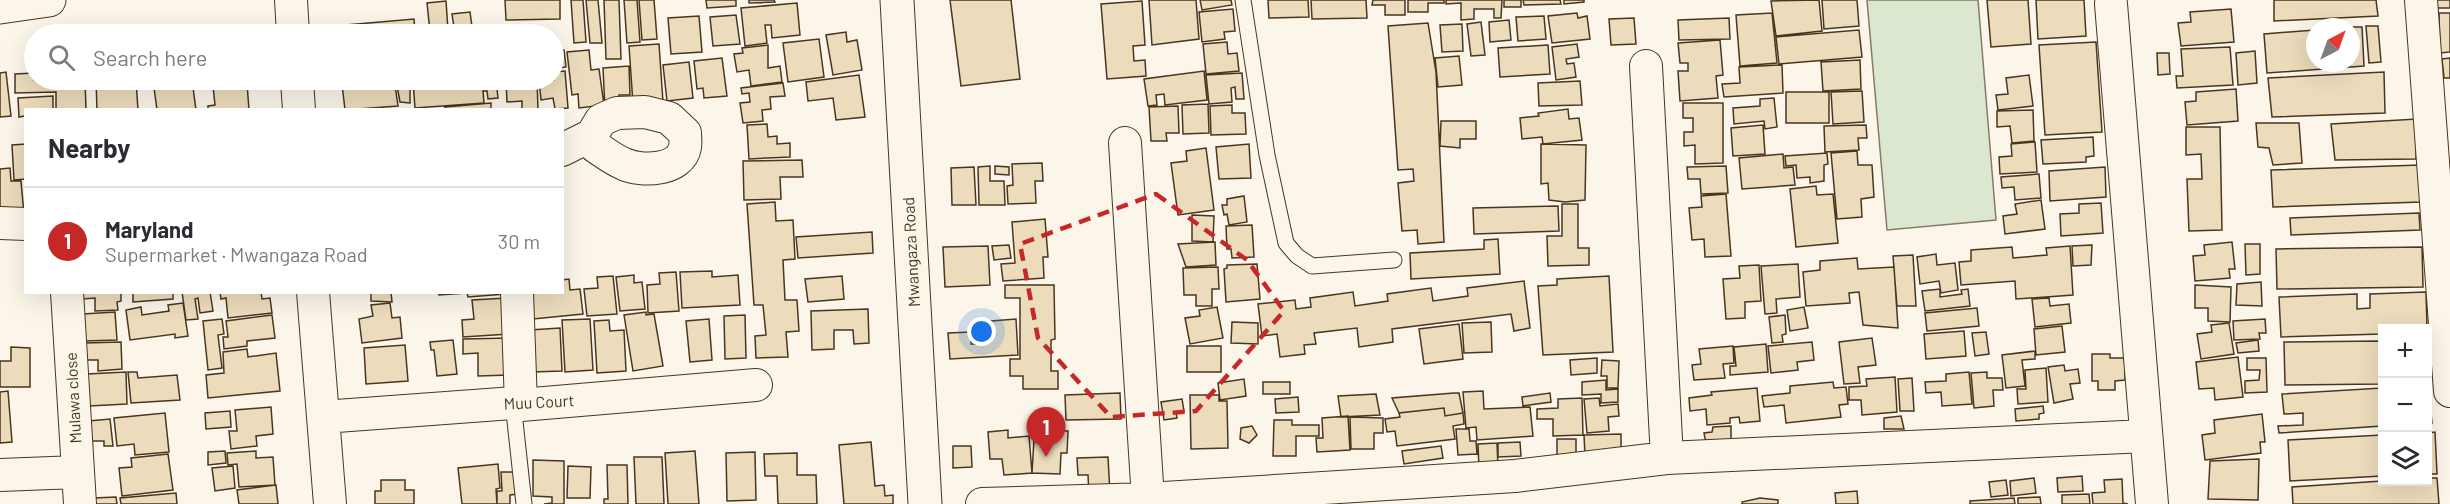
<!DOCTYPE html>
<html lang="en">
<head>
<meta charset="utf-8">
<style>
	body { margin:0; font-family:Barlow,sans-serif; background:#f2f2f3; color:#2b2b33 }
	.controls { position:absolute; right:18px; bottom:18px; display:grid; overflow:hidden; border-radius:0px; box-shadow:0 6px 24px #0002 }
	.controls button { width:54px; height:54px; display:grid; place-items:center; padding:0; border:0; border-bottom:2px solid #e1e1e2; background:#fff; color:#2b2b33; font:30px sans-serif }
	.compass { position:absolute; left:2306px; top:18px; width:54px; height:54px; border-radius:50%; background:#fff; box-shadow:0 6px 24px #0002; rotate:41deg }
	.you { position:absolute; left:982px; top:332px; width:21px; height:21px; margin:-15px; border:4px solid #fff; border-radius:50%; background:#1a73e8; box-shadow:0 0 0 9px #1a73e833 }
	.badge { display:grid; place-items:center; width:39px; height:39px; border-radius:50%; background:#c62828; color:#fff; font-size:20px; font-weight:700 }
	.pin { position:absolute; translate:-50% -50px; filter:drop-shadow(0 2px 3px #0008) }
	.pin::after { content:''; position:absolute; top:32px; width:21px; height:18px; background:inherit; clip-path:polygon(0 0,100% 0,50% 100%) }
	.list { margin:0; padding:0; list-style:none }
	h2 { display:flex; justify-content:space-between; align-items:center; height:78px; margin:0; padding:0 24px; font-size:26px }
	h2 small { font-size:20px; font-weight:400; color:#7c7c81 }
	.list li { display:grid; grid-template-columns:39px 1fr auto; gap:18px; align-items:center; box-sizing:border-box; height:108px; padding:0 24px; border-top:2px solid #e1e1e2 }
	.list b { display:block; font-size:22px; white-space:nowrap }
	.list p { margin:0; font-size:20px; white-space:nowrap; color:#7c7c81 }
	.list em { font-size:20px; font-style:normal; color:#7c7c81 }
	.icon { flex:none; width:33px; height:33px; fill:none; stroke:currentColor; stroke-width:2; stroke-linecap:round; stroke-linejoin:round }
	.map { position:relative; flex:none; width:2450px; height:504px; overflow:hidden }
	.search { position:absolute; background:#fff; box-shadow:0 6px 24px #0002; left:24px; top:24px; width:540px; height:66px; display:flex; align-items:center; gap:15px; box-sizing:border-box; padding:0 21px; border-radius:33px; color:#7c7c81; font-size:22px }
	.panel { position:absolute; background:#fff; box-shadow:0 6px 24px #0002; left:24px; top:108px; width:540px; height:186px; border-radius:0px }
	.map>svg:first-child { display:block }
	.green { fill:#dce7d0; stroke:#887966; stroke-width:1.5 }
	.building { fill:#ecdcbc; stroke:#4a3520; stroke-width:1.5 }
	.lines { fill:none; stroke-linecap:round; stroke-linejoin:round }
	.lane-casing { stroke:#4a3520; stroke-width:17 }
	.street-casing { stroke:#4a3520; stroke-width:34 }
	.secondary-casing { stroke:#4a3520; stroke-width:35 }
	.lane { stroke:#fbf6e9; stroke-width:15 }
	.street { stroke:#fbf6e9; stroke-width:32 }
	.secondary { stroke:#fbf6e9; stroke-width:33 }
	.marked { fill:none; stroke:#c62828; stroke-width:4.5; stroke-dasharray:12 8; stroke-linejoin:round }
	.labels { text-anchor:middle; stroke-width:4.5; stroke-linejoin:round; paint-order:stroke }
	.street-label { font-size:16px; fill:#4a3520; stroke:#fbf6e9 }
</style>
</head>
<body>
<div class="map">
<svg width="2450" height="504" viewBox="0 0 2450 504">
	<rect width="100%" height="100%" fill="#fbf6e9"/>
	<path class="green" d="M1867 0H1978L1996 220 1887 230Z"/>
	<path class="building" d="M505 0H560V19L506 20Z
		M571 0H583L586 42 574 43Z
		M586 0H598L602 43H590Z
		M604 0H619L621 59H606Z
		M624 0H637L640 42 627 43Z
		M639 0H654L657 39 642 40Z
		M706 0H736V6L707 8Z
		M749 0H774L775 2 749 3Z
		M950 0H1011L1020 79 961 86Z
		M1149 0H1196L1199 39 1152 45Z
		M1200 0H1231L1232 5 1202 10Z
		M1268 0H1308L1309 17 1269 18Z
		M1311 0H1366L1367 18 1312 19Z
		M1373 0H1405V15H1385V5H1372Z
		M1408 0H1444V3H1428V12H1408Z
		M1446 0H1502L1501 18H1494V9H1474V19L1461 20V3L1446 4Z
		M1504 0H1521V7H1504Z
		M1523 0H1560L1561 4 1524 5Z
		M1564 0H1584V2L1564 4Z
		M1819 0 1822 31 1776 36 1771 1Z
		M1822 0H1857L1859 26 1824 29Z
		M1987 0H2028L2031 44 1991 47Z
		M2036 0H2084L2086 36 2038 39Z
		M2274 0H2376L2378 16 2274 21Z
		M2436 0H2450V8H2436Z
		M446 1 448 30 430 32 427 3Z
		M1142 1 1145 45 1133 46 1134 61 1145 60 1146 76 1107 79 1101 4Z
		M797 3 800 35 772 38 771 25H765L767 43 745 46 741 8Z
		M1233 9 1235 31 1224 32 1225 39 1202 42 1199 12Z
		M2231 9 2234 42 2181 46 2178 23 2191 22 2190 12Z
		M470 12 473 34H455L452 14Z
		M1577 13 1578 18 1587 16 1590 39 1552 43 1548 16Z
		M1772 13 1777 63 1740 66 1736 15Z
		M2439 13H2450V52L2440 53Z
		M736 15 740 44 713 46 710 17Z
		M699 16 702 52 671 54 668 18Z
		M1544 16 1546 39 1518 41 1516 17Z
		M1634 18 1636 44 1611 45 1609 19Z
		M1729 18 1730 39 1679 40 1678 20Z
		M414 19 415 34H347L346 25Z
		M1509 20 1511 40 1490 42 1489 22Z
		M1481 22 1485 55 1471 56 1467 24Z
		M1428 23 1436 72 1444 242 1418 244 1417 230 1402 231 1398 183 1414 181 1413 169 1398 170 1388 26Z
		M1462 24 1463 51 1442 52 1440 25Z
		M233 25 245 34H182V33Z
		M2366 26H2378L2381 62 2369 63Z
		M2351 27H2362L2364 66 2267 73 2264 34 2315 30V63H2351Z
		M178 30 179 34H154Z
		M1859 30 1862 57 1779 64 1776 37Z
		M846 32 847 42 857 40 862 70 833 75 826 35Z
		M819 39 824 77 788 82 783 43Z
		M1720 40 1723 75 1716 76 1718 98 1680 101 1678 71H1688V63H1680L1678 43Z
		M1227 42 1228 54 1237 53 1239 71 1206 74 1203 44Z
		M2096 42 2102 132 2045 135 2039 45Z
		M659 44 663 102 633 104 629 46Z
		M1577 44 1579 57 1566 59 1567 64 1574 63 1576 77 1556 80 1552 47Z
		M768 45V68L780 66 782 82 751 86 749 70 737 72 734 54 743 53 742 48Z
		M1548 45 1550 74 1500 77 1498 48Z
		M2230 47 2233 85 2177 88 2176 76H2183L2181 49Z
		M564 50 566 67 554 69V51Z
		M589 50 591 70 599 69 604 105 579 108 578 94 572 95 567 52Z
		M2255 51 2257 83 2238 85 2236 53Z
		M2157 53H2169L2170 74 2158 75Z
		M1459 56 1462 85 1438 87 1435 58Z
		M722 58 727 96 704 98 703 88 697 89 694 61Z
		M2450 58V78H2444L2442 59Z
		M1860 60 1861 89 1823 91 1821 62Z
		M689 62 693 98 667 101 663 65Z
		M1782 65 1783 93 1724 97 1722 84 1740 83 1739 67Z
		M629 66 630 95H619L620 107 605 108 603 68Z
		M565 71 568 108 555 109 553 98 541 100 539 80H554V72Z
		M1204 71 1207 100 1165 105 1164 94 1156 95 1157 105 1148 106 1144 79Z
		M6 72 11 116 0 117V73Z
		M2384 72 2385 113 2272 117 2268 78Z
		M34 73V80H85L86 110H56V92L15 93V74Z
		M1242 73 1244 99H1236L1235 87 1231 88 1232 102 1209 104 1206 75Z
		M859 75 865 117 836 120 833 98 808 101 806 82Z
		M2029 75 2033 106 1998 110 1996 95 2008 94 2006 78Z
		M96 80H136L138 110H97Z
		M153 80H192L196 110H157Z
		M355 80H374L375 87 395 85 398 106 345 110 342 84 356 83Z
		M396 80H410V103L400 102Z
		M413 80H496L498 98 488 99 487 91H483L484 103 415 108Z
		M506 80H537L538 110H522V101L507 102Z
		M1580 81 1582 105 1539 106 1538 83Z
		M247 83 249 110H208V106L215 105 213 86Z
		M783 83 785 96 770 97 771 109 762 110 763 121 743 123 740 103 750 102 749 93 742 94 741 88Z
		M2236 89 2238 121 2187 125 2185 102 2196 101V92Z
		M1862 91 1864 122 1833 124 1831 92Z
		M1786 92H1829V123H1786Z
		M53 96V110H26L25 131V116L19 117 18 98Z
		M1774 98 1777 127 1765 129 1764 121 1734 124 1733 108 1760 106V99Z
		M491 103V110H445V107Z
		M1683 103H1723V163L1695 164V145L1684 146V132H1693V118H1683Z
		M1208 104 1209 133 1183 134 1182 105Z
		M1232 105V113H1245L1246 134 1211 135 1210 106Z
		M1178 106 1179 133H1166L1167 141H1151L1149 107Z
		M1568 109 1569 119 1579 118 1582 140 1543 144 1542 137 1522 139 1520 118 1539 116 1538 113Z
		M2033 110 2034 141 2012 143 2010 126 1997 127V111Z
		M2417 119 2416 159 2335 160 2331 124Z
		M1441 121H1476V139H1460V148L1440 146Z
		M2256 123H2299L2302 163 2273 165 2269 148 2258 147Z
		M767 124 768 137 777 136V144L790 143V157L749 159 747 125Z
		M1763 125 1765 154 1733 156 1731 128Z
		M1866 125 1867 138H1858L1859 150 1825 152 1824 126Z
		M2186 127H2220L2222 230 2189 231 2187 179H2202L2201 154 2186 155Z
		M2093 137 2094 156 2086 157V162L2043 164 2041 140Z
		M2035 142 2037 172 2000 174 1999 157 2012 156 2011 144Z
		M26 144V179L14 180 12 145Z
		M1249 144 1251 178 1219 179 1216 147Z
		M1541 144 1586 145 1585 200 1565 202 1549 200 1548 183 1541 184Z
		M1206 148 1214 210 1178 215 1171 163 1187 161 1186 151Z
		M1857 151 1858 165H1872L1874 197 1861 199 1862 217 1837 219 1831 153Z
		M1827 153 1828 164 1824 165V181L1810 183V177L1797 178 1796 165 1786 166 1785 156Z
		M1783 154 1784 168 1793 167 1795 185 1742 189 1739 158Z
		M802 160 803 177H780L781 199 744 200 743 161Z
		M1042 163 1043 181H1035L1036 203 1008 204 1007 186 1013 185 1012 164Z
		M2420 165 2421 202 2273 207 2271 170Z
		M990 166V181H1004L1005 205H979L978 167Z
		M995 166 1009 167V175L995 174Z
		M1726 166 1728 193 1701 194 1700 179H1688L1687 167Z
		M974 167 976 205H952L951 168Z
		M2105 167 2106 197 2050 201 2049 171Z
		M10 168 11 181H21L24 214 0 216V169Z
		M2039 174 2041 198 2015 200 2014 187 2002 188 2001 177Z
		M1816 186 1817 195 1833 194 1838 243 1796 247 1790 189Z
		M1726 194 1731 256 1705 257 1704 239 1692 240 1689 208 1702 207 1701 196Z
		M1244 196 1247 222 1229 225 1227 214 1224 215 1222 205H1227V199Z
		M2041 200 2045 229 2005 234 2003 216 2017 214 2015 204Z
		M775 202 776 221 793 220 795 259 783 260 785 300H797L799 331 786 332 788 357 756 358 755 336 766 335 763 305H754L747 204Z
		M2101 203 2103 233 2061 236 2060 214 2079 213V204Z
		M1562 204H1578V248H1589V265L1548 266 1547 236H1562Z
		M1558 206 1559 231 1474 234 1473 208Z
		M2419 213 2420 230 2291 235 2290 218Z
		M1192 215 1214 216 1213 242 1192 241Z
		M1045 219 1048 257H1043L1044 278 1003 281 1001 264 1015 263 1012 222Z
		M1252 225 1254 257 1232 258 1231 249H1227L1226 226Z
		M872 232 873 253 798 258 796 237Z
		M1498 239 1500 274 1411 279 1410 253 1484 249V240Z
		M1215 242 1216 265 1186 267 1178 244Z
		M2232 242 2235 269H2229L2230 278 2195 281 2193 256 2205 255 2204 245Z
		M2245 244H2260V274L2246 275Z
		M1009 245 1011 258 994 260 992 246Z
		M2092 245 2091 265 2073 266 2072 246Z
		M988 246 990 285 945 287 943 247Z
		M2070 246 2073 295 2016 299 2015 281 1961 285 1959 262 1971 261V250L2012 247 2013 258 2047 255 2046 248Z
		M2422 247 2423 287 2277 289 2276 249Z
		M1936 254 1937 265 1955 263 1958 290 1941 293 1939 281 1920 284 1917 257Z
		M1913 255 1916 306H1897L1893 256Z
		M1857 258 1858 269 1894 267 1898 328 1863 325 1859 292 1849 293 1850 303 1806 306 1803 272 1820 270V261Z
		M1257 264 1260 299 1226 302 1224 269 1227 268V265Z
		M1798 264 1800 297 1776 299 1777 313 1765 314 1761 266Z
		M1759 265 1761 301 1745 302V318L1726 319 1723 279 1740 278 1739 266Z
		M1218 267 1219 289H1212V306H1196V295H1184L1183 268Z
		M712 271V277L738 275 740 305 682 308 680 272Z
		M676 272 679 311 648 313 647 285 660 284 659 273Z
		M634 275V283L642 282 645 309 620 311 616 277Z
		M613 276 617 314 587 316 584 289 598 288 597 277Z
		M842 276 844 299 808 302 805 279Z
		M1609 276 1613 352 1543 355 1538 286 1557 285V279Z
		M569 279 570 290 580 289 583 314 523 320 521 294 562 292V280Z
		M1524 281 1530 328 1514 331 1511 314 1392 329 1393 342 1359 347 1357 328 1314 333 1316 344 1304 345 1305 354 1280 357 1277 334 1262 336 1258 304 1295 300 1296 309 1311 307 1310 298 1353 292 1355 306 1388 301 1387 294 1431 288 1433 301 1468 296 1467 288Z
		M2261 282 2262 306 2236 305 2237 284Z
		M1005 285H1054L1055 339 1051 340V371H1058V389H1023V376H1010V359H1020V298H1005Z
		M2195 285 2231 287 2230 322 2208 321V308H2195Z
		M1940 289V297L1962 294 1961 290 1968 289 1970 306 1925 311 1922 291Z
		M83 292H121V301L117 302 118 310 95 311V298L83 299Z
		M133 292H173V299L133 302Z
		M182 292H210L213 311 200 313 198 298 195 299 198 319 186 320Z
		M220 292H261L262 299 270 298 272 313 228 318 226 298 221 299Z
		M371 292H391L392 302 371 301Z
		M438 292H505V294L468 297 467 293 439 295Z
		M2426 292 2427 328H2382V334L2281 337 2279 297 2357 294V309L2370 308V294Z
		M507 298 509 334 463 337 462 320 474 319 472 300Z
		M2049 298 2050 306 2069 304 2071 323 2035 327 2032 299Z
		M183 303 188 336 175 338V334L130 340 126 310 141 307 142 315 169 311 168 305Z
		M390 303 392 318 400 317 402 338 362 343 359 319 373 316 371 305Z
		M1217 307 1223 338 1190 344 1185 318 1200 316 1199 310Z
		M1804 307 1808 328 1790 331 1787 310Z
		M1977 308 1979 326 1927 331 1925 313Z
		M868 309 869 343 854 344 853 330H834V349L812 350 811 311Z
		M115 312 117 340 85 341 83 314Z
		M646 312V315L654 314 663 366 633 371 624 315Z
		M272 315 275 338 247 341V346L224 349 223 337H228L226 321Z
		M745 315 746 358 725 359 724 316Z
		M1785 315 1786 334 1782 335 1783 342 1772 343 1769 317Z
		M222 319 224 334 218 335 222 368 208 370 203 321Z
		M590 319 593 370 565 372 562 320Z
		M709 319 712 360 690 362 686 321Z
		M1016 319 1018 355 950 359 948 333 971 332V344H976L975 330H991V321Z
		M2265 319 2266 333H2259L2260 339 2234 340 2233 321Z
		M609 320 610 331 624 330 626 371 597 373 594 321Z
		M1232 322 1258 323V344L1231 343Z
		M1491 322 1492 352 1464 353 1462 323Z
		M2229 323 2234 354 2201 359 2197 334 2212 332 2211 325Z
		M1459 324 1463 359 1424 364 1419 329Z
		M2062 326 2065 352 2036 355 2034 329Z
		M560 328 562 371 532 372 530 330Z
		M1964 331 1966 356 1926 359 1924 334Z
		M1986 332 1989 354 1975 356 1972 333Z
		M512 338 513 375 478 376V353L463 354V339Z
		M1872 338 1876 365 1858 367 1860 383 1844 384 1839 342Z
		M453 340 457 374 437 376 434 350H431L430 342Z
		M2258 340 2259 351 2238 353 2236 343Z
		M2382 341V384L2285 385 2284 342Z
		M2428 341H2430V383H2428Z
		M121 342 122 369 98 371V360H86L85 343Z
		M1812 342 1814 360 1797 362 1798 370 1771 373 1768 346Z
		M1766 344 1768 372 1730 375V366H1736L1734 347Z
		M405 345 408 381 366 384 364 348Z
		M1187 346H1221V372H1187Z
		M1733 346 1734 363 1723 364 1725 378 1694 380 1692 365 1701 364 1699 349Z
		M11 347 30 348V387H0V361H11Z
		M247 349 248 357 276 353 280 391 208 398 206 375 224 373 223 352Z
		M2035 351V359L2022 360 2025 386 2006 388 2002 355Z
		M2092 354H2110V358H2125V380L2115 381V390H2098V381H2092Z
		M2238 357 2243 397 2215 400 2214 388 2199 389 2196 362Z
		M1597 358V373L1571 375 1570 360Z
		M2247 358H2266L2267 392 2245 393V381L2259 380 2260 370H2247Z
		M1602 360 1619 361 1618 388H1607V376H1601Z
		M2064 365 2065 371 2078 369 2080 383 2070 384 2073 399 2054 403 2048 367Z
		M2046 368 2048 402 2018 404 2017 389H2026L2025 370Z
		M126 372 127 404 89 406 87 374Z
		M128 372H137L138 378 177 375 180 400 131 403Z
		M1969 372 1972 404 1942 406 1941 392 1926 393 1925 382 1946 381V374Z
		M1987 372V378H2002L2003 390H1993L1994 406 1974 408 1971 373Z
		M1895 377 1897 412 1862 415 1861 400H1849V387L1867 386 1866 379Z
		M1912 378 1914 411H1900L1898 379Z
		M1244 379 1246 396 1220 400 1218 383Z
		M1606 380V390L1618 389V402L1601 403V394L1582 395V382Z
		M1263 382H1290V394H1263Z
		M1833 382 1834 388 1846 387 1848 404 1839 405 1841 417 1786 423 1784 405 1764 407 1762 396 1790 393V386Z
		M2428 385 2432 423H2428Z
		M1757 388 1760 421 1740 423 1739 417 1730 418V423L1707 425 1706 409 1690 411 1689 398 1712 395 1711 392Z
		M2382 388V426L2279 433 2278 426 2303 425V413L2284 414 2282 394Z
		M8 391 12 442 0 443V392Z
		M1483 391 1484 409 1530 407 1533 436 1477 440 1476 427 1466 428 1463 392Z
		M1120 393 1121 419 1066 420 1065 395Z
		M1454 393H1459L1463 413 1445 416 1444 408 1399 413 1392 398Z
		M1550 393 1551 402 1523 406 1522 397Z
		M1376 394 1380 415 1341 417 1338 396Z
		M1190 395H1219V401H1227L1228 448 1191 449Z
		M1298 397 1299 412 1276 413 1275 399Z
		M1582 398 1583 435 1553 436V419H1537V409L1558 408V399Z
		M1599 398 1600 406 1618 404 1619 416 1608 417 1609 431 1587 433 1584 399Z
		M1182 399 1184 411 1176 412 1177 418 1164 420 1161 402Z
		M2043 406 2044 413 2039 414V419L2016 421 2015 409Z
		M271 407 273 434 256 436 257 446 231 449 229 431H237L235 410Z
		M1444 408 1445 416 1463 413 1464 424 1453 426 1455 439 1397 446 1395 431 1387 432 1385 419 1400 417 1399 413Z
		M230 411 231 427 206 429 205 413Z
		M165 413 169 452 135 455 134 444 117 446 114 418Z
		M2262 414 2265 442H2260L2261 453 2205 460 2202 435 2215 433 2214 420Z
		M1348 416 1350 450 1317 452 1316 438H1323L1322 418Z
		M1901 416 1904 429H1884V418Z
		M1350 417 1383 418V433H1374V449H1351Z
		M110 419 113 446H104V441H91L89 421Z
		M1274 420H1292V425H1319V436H1296V456H1273Z
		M1252 426 1257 435 1249 443 1240 439 1241 428Z
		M1731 426V441L1706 444 1704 433 1712 432 1713 427Z
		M1456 429H1469L1470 441H1476L1477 454 1458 455Z
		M1008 430V438L1029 436 1032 473 1004 475 1002 459H990L988 432Z
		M1047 430 1068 431 1067 453H1061L1060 474 1032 473 1034 439H1047Z
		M2435 432 2437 474H2428V433Z
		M1621 434V456H1585L1584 435Z
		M2382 435V476L2290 481 2288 440Z
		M1557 439H1576V455L1557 456Z
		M871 442 875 486 884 485 885 496 893 495V504H844L839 445Z
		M1520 442 1521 456 1498 457V443Z
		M1497 443 1498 468 1479 469 1478 444Z
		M953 446H971L972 467 953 468Z
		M1441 446 1443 458 1404 464 1402 451Z
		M225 451 226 463 208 465V452Z
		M256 451V458L273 457 275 485 239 487 237 464 228 465 227 453Z
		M695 451 699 504H668L665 453Z
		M755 452 756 500 727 501 726 453Z
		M797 453V475H816L817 504H778L777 476H765L764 454Z
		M168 454 173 490 122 496 119 468 132 467 131 458Z
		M634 457H662L664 504H636Z
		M1108 457 1110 494 1089 495 1088 475H1078L1077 458Z
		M2259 459 2258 500 2208 499 2210 461Z
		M533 460 564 461V504H544L552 503V497L533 496Z
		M498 464 500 488 496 489 497 504H462L458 468Z
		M607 465H627L628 504H604V499H608Z
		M233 466 235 488 215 491 212 468Z
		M568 466 591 467 590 498H567Z
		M501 472H517L518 494 510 495V504H497V491H502Z
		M2082 476 2083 491 2058 492 2057 478Z
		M2034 478 2036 493 2011 496 2010 481Z
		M2428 478H2437L2439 504H2293L2292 487 2382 481 2428 482Z
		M2122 479 2123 503 2128 504H2093L2092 493 2105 492 2104 480Z
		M381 480H405V490H414V504H375V491H381Z
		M2006 480 2008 495 1991 497 1989 482Z
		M276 485 278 504H239L237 490Z
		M1857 491 1858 504H1836L1835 493Z
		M176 493 177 504H121L120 498Z
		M2089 494 2090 504H2062V495Z
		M116 497 117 504H95L94 498Z
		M2040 497 2041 504H2018V498Z
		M1760 498 1778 500V504H1742V502Z
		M2014 498 2015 504H1970V501Z"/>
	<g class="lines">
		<defs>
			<path id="lane" d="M1243 0 1267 155 1286 243 1297 256 1312 266 1394 260
				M513 403 524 504"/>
			<path id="street" d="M291 0 293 34
				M2421 0 2450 391
				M2111 4 2152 504
				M1646 66 1667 458
				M297 80 299 110
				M1125 143 1148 499
				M562 150 592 135 601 120 617 113 645 112 669 118 685 133C685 137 686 143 685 147 681 171 641 172 624 164 614 160 605 153 596 147L592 135
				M0 223 26 224
				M67 292 80 504
				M313 292 330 504
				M517 292 521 405
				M323 417 513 403 521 405 756 385
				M0 475 77 472
				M982 504 1148 499 1515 476 1667 458 2146 436"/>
			<path id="secondary" d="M897 0 925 504
				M0 7 49 0"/>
		</defs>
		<use href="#lane" class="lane-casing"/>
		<use href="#street" class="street-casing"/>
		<use href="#secondary" class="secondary-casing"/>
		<use href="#lane" class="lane"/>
		<use href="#street" class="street"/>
		<use href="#secondary" class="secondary"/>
	</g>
	<path class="marked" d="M1156 194 1247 260 1284 311 1196 411 1111 417 1038 338 1020 244Z"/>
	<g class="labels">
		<g class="street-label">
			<text transform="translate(911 252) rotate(-93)" y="6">Mwangaza Road</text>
			<text transform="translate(73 398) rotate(-93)" y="6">Mulawa close</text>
			<text transform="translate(539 402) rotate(-3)" y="6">Muu Court</text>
		</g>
	</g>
</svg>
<div class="controls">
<button>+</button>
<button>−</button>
<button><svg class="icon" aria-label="layers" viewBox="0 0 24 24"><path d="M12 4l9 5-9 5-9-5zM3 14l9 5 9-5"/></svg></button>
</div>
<svg class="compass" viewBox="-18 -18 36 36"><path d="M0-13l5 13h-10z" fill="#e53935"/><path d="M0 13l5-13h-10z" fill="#7c7c81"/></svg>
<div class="you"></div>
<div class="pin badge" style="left:1046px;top:457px">1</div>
<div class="search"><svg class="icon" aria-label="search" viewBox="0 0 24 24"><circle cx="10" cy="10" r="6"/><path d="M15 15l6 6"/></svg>Search here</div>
<section class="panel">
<h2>Nearby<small></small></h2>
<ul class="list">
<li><span class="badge">1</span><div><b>Maryland</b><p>Supermarket · Mwangaza Road</p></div><em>30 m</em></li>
</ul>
</section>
</div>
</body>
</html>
